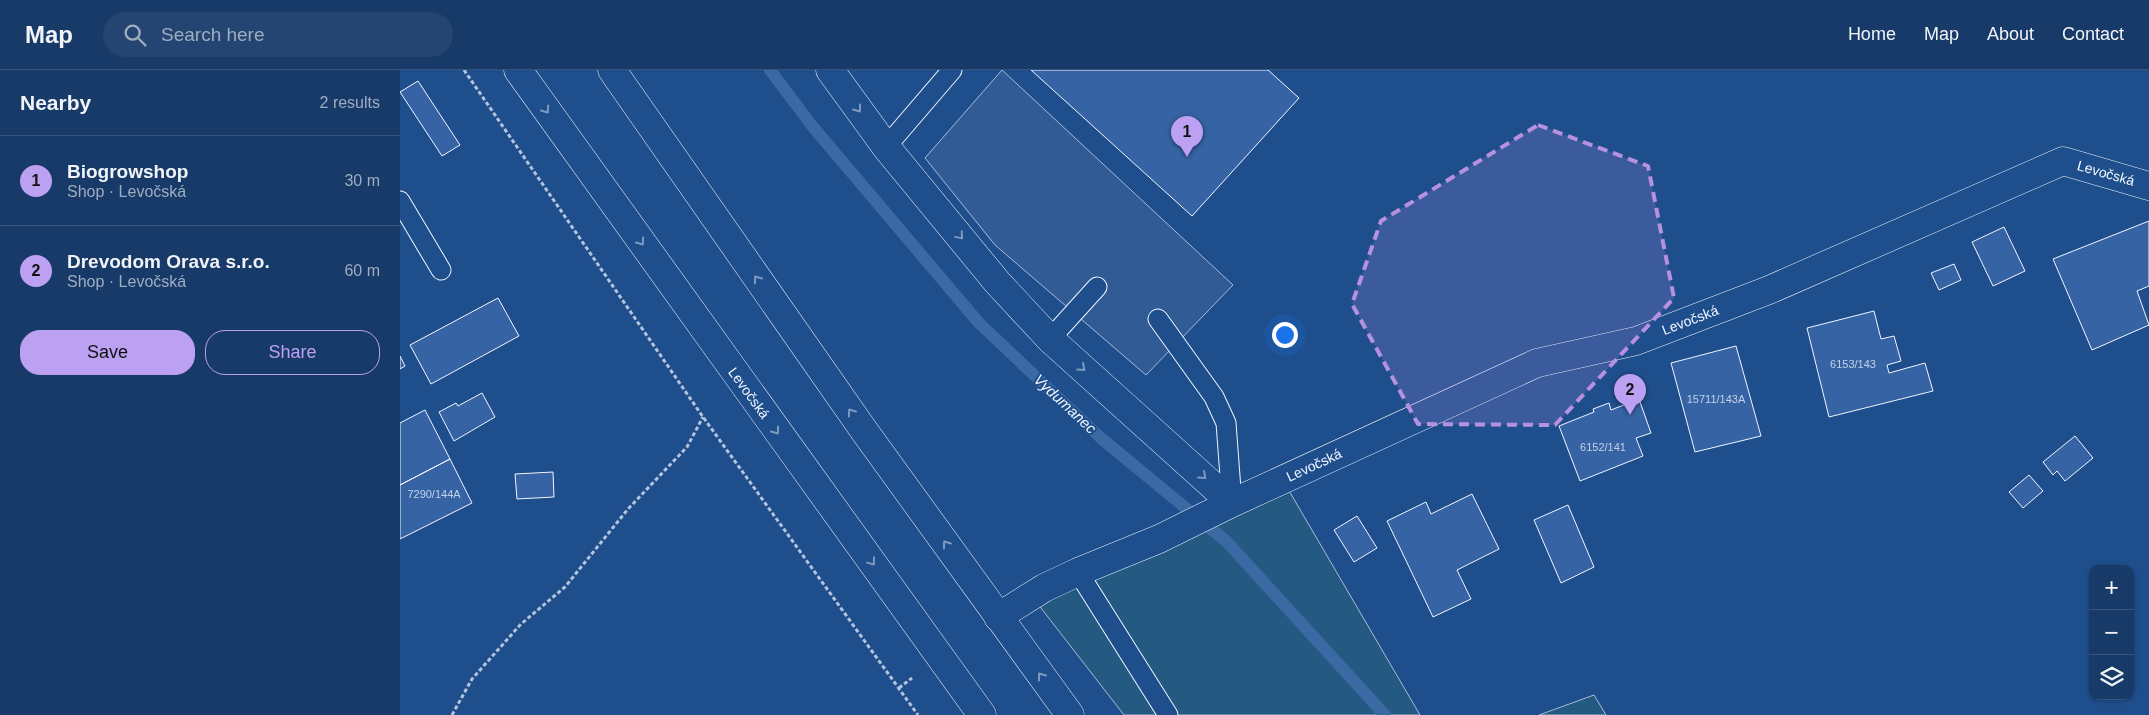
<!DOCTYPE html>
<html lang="en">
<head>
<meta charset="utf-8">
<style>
	body { margin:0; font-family:Helvetica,sans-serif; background:#244571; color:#f1f3f6 }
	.controls { position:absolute; right:15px; bottom:15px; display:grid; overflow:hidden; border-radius:10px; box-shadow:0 1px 4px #0004 }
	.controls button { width:45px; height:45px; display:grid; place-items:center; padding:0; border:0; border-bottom:1px solid #36547d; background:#173a69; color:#f1f3f6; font:25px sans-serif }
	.you { position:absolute; left:884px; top:264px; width:18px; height:18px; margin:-12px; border:4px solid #fff; border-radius:50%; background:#1a73e8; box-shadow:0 0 0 8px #1a73e833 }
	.badge { display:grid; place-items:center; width:32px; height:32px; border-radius:50%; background:#bca0f2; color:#111; font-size:16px; font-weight:700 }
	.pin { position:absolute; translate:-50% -41px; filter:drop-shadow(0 1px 2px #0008) }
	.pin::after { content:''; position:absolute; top:26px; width:18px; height:15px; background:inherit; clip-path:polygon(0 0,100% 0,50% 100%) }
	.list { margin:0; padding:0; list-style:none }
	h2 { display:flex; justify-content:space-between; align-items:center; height:65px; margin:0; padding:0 20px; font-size:21px }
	h2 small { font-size:16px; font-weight:400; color:#9eadc0 }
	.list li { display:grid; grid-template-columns:32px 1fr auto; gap:15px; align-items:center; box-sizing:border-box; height:90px; padding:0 20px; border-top:1px solid #36547d }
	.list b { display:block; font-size:19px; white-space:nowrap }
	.list p { margin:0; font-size:16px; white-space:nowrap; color:#9eadc0 }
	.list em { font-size:16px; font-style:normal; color:#9eadc0 }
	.actions { display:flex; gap:10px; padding:15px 20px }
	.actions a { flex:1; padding:11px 0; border:1px solid #bca0f2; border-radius:20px; text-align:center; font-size:18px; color:#bca0f2 }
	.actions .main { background:#bca0f2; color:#111 }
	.icon { flex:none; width:28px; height:28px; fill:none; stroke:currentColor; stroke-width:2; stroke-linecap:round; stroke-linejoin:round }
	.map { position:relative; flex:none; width:1749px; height:645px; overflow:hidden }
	header { display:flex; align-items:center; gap:30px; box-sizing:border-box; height:70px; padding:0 25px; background:#173a69; border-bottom:1px solid #36547d }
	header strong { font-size:24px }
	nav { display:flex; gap:28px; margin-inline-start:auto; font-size:18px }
	.search { width:350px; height:45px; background:#244571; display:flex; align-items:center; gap:12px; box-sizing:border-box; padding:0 18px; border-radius:28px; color:#9eadc0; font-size:19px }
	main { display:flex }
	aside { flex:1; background:#173a69 }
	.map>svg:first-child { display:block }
	.green { fill:#245a82; stroke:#a8bbd7 }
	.parking { fill:#305b95; stroke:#a8bbd7 }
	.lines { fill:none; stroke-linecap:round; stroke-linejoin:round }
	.stream { stroke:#3b69a3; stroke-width:12 }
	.building { fill:#3563a3; stroke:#f2f6ff }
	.service-casing { stroke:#f2f6ff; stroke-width:21 }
	.minor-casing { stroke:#f2f6ff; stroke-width:29 }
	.primary-casing { stroke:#f2f6ff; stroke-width:29 }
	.path { stroke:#b3c4dc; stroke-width:3; stroke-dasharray:4 2.5; stroke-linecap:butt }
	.service { stroke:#1f4e8c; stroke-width:19 }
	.minor { stroke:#1f4e8c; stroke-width:28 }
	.primary { stroke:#1f4e8c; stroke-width:28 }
	.oneway { stroke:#7e9ac0 }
	.marked { fill:#b691df; fill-opacity:0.2; stroke:#b691df; stroke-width:4; stroke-dasharray:10 6; stroke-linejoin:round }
	.labels { text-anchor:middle; stroke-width:4; stroke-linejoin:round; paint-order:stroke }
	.number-label { font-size:11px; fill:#c3d1e8 }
	.street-label { font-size:14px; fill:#f2f6ff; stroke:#1f4e8c }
	.water-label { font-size:15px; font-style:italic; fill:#f2f6ff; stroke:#1f4e8c }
</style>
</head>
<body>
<header>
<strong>Map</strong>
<div class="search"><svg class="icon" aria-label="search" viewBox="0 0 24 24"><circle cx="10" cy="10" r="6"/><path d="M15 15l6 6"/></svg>Search here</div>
<nav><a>Home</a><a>Map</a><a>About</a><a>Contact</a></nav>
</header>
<main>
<aside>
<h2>Nearby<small>2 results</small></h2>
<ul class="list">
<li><span class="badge">1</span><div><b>Biogrowshop</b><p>Shop · Levočská</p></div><em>30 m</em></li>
<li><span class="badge">2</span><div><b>Drevodom Orava s.r.o.</b><p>Shop · Levočská</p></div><em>60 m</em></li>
</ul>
<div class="actions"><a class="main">Save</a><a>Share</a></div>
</aside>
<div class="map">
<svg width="1749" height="645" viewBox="0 0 1749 645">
	<rect width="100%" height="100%" fill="#1f4e8c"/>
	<path class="green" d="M888 419 1020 645H724L627 520Z
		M1194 625 1206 645H1139Z"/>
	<path class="parking" d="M602 0 833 215 746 305 595 175 525 88Z"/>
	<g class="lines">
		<path class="stream" d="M370 0 413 57 579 253 702 369 827 472 985 645"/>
	</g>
	<path class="building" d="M631 0H868L899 28 792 146Z
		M18 11 60 75 42 86 0 22Z
		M1749 151V216L1737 221 1749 255 1692 280 1653 189Z
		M1604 157 1625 201 1593 216 1572 172Z
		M1554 194 1561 210 1539 220 1531 203Z
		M98 228 119 266 31 314 10 275Z
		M1474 241 1481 269 1494 266 1501 291 1487 295 1489 303 1525 293 1533 321 1429 347 1407 258Z
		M1336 276 1361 366 1295 382 1271 293Z
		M0 286 5 296 0 299Z
		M82 323 95 347 54 371 39 342 56 333 58 336Z
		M1239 329 1251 363 1236 368 1243 386 1180 411 1159 356 1194 342 1193 339 1209 333 1211 340Z
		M25 340 50 389 0 415V353Z
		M1675 366 1693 388 1665 411 1657 401 1653 405 1643 392Z
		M50 389 72 433 0 469V415Z
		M153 402 154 427 117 429 115 404Z
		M1629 405 1643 421 1623 438 1609 422Z
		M1072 424 1099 479 1057 500 1071 529 1033 547 987 451 1026 432 1031 444Z
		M1168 435 1194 497 1161 513 1134 450Z
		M957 446 977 478 954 492 934 460Z"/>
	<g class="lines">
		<defs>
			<path id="service" d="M486 77 552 0
				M0 131 41 200
				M758 249 814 327 826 353 832 433
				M650 269 697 217
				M678 502 768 645"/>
			<path id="minor" d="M430 0 486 77 597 212 650 269 832 433
				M598 547 644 518 678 502 759 469 832 433 1137 293 1236 271 1369 220 1663 91 1749 116"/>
			<path id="primary" d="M118 0 582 645
				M212 0 465 362 670 645"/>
		</defs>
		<use href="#service" class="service-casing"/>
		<use href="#minor" class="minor-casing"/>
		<use href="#primary" class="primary-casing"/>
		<path class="path" d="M64 0 303 347 518 645
			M499 618 512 608
			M52 645 72 609 121 554 165 517 228 439 287 377 303 347"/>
		<use href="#service" class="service"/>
		<use href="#minor" class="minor"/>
		<use href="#primary" class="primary"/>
	</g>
	<defs><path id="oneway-chevron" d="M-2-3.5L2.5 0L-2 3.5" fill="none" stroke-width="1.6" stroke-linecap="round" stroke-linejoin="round" transform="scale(1.25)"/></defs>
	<g class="oneway">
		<use href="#oneway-chevron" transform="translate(458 39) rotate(54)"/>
		<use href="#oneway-chevron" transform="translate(146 40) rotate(55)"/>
		<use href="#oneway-chevron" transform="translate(560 166) rotate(50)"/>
		<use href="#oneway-chevron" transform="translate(241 172) rotate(54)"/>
		<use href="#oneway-chevron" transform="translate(357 209) rotate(-125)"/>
		<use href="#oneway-chevron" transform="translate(682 298) rotate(42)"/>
		<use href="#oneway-chevron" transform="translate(451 342) rotate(-125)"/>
		<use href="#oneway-chevron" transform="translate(376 361) rotate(54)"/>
		<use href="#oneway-chevron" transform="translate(803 406) rotate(42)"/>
		<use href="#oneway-chevron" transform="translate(546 474) rotate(-126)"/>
		<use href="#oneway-chevron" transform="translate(472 492) rotate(53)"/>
		<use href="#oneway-chevron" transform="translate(641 606) rotate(-126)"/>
	</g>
	<path class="marked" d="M1138 55 1248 96 1274 228 1155 355 1018 354 952 234 981 151Z"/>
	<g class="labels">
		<g class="number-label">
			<text x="1453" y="298">6153/143</text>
			<text x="1316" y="333">15711/143A</text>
			<text x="1203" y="381">6152/141</text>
			<text x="34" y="428">7290/144A</text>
		</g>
		<g class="street-label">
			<text transform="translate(1706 103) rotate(16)" y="5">Levočská</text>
			<text transform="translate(1290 250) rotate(-21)" y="5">Levočská</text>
			<text transform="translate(349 323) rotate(54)" y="5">Levočská</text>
			<text transform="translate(914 395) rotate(-25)" y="5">Levočská</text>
		</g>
		<g class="water-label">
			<text transform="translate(665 334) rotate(43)" y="5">Vydumanec</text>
		</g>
	</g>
</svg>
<div class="controls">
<button>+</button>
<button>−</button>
<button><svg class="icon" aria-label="layers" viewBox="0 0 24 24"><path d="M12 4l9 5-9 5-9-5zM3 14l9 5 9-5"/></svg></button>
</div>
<div class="you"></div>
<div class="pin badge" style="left:787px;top:87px">1</div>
<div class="pin badge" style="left:1230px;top:345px">2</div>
</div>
</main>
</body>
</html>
